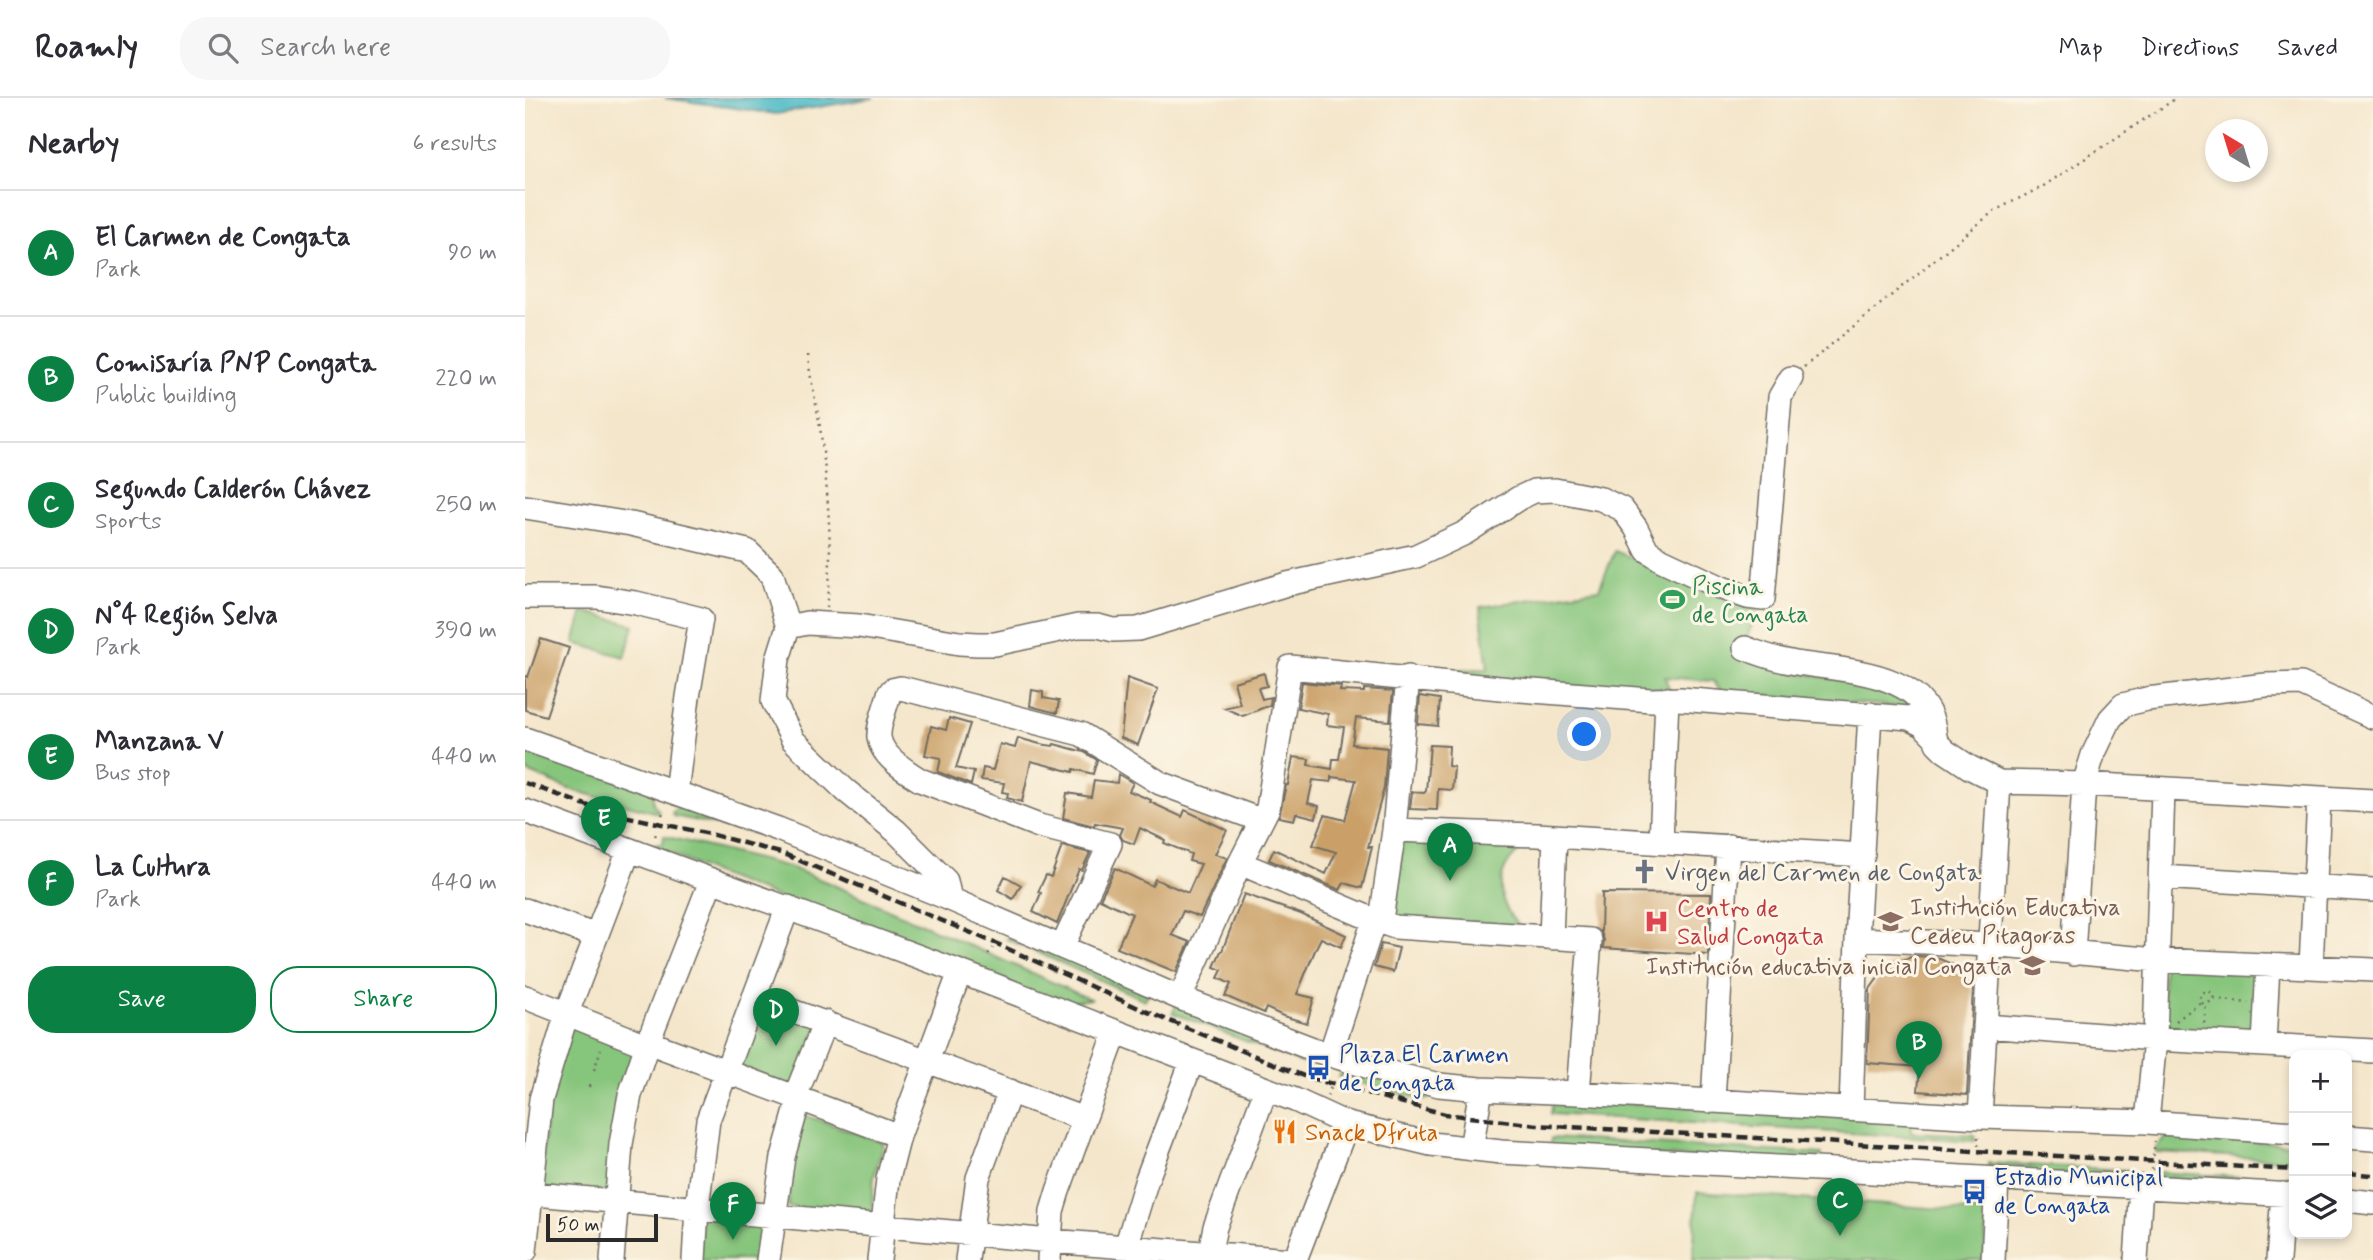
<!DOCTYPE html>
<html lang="en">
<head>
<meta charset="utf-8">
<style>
	body { margin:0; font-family:Mynerve,sans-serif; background:#f7f7f7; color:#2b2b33 }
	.controls { position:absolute; right:21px; bottom:21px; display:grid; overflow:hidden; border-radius:14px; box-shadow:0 4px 10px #0003 }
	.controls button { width:63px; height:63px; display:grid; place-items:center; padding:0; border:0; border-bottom:2px solid #e1e1e2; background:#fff; color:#2b2b33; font:35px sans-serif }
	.compass { position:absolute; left:1680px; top:21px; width:63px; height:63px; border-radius:50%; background:#fff; box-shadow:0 4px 10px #0003; rotate:322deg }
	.scale { position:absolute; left:21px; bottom:18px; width:112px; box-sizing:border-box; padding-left:7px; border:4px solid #2b2b2b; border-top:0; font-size:19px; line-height:24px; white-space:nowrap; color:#2b2b2b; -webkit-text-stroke:5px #fcf5e5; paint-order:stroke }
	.you { position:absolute; left:1060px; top:637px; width:24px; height:24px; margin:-18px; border:5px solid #fff; border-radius:50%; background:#1a73e8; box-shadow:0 0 0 10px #1a73e833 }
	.badge { display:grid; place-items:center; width:46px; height:46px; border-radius:50%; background:#0b8043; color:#fff; font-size:23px; font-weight:700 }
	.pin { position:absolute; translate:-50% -58px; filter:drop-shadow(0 2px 4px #0008) }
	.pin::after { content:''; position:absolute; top:37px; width:24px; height:21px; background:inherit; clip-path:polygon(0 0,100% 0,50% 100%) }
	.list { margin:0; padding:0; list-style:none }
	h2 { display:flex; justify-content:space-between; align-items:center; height:91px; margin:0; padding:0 28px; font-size:30px }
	h2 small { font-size:23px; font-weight:400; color:#7c7c81 }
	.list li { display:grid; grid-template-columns:46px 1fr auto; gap:21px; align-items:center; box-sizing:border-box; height:126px; padding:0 28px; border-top:2px solid #e1e1e2 }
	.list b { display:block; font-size:26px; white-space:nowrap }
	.list p { margin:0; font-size:23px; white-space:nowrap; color:#7c7c81 }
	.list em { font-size:23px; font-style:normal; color:#7c7c81 }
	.actions { display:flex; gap:14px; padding:21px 28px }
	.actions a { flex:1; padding:16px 0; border:2px solid #0b8043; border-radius:28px; text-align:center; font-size:24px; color:#0b8043 }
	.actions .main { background:#0b8043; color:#fff }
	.icon { flex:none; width:38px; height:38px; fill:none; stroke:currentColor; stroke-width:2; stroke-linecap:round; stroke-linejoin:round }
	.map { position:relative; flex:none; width:1848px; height:1162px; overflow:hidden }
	header { display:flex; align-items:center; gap:42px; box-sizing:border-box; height:98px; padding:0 35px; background:#fff; border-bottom:2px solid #e1e1e2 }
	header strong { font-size:33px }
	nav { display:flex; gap:38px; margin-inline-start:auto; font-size:24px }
	.search { width:490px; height:63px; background:#f7f7f7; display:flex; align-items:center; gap:18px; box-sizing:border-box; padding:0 24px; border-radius:28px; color:#7c7c81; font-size:26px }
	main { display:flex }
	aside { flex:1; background:#fff }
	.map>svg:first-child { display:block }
	.green { fill:#86c57c; stroke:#587854; stroke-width:2 }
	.water { fill:#4dbac6; stroke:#3c7278; stroke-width:2 }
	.building { fill:#caa068 }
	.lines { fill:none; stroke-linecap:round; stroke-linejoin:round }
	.minor-casing { stroke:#716c63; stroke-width:26 }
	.path { stroke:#716c63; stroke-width:2.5; stroke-dasharray:2 5; stroke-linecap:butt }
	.minor { stroke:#fff; stroke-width:23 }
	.rail { stroke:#2b2b2b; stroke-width:4.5; stroke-dasharray:10 5; stroke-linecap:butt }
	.labels { text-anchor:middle; stroke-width:6; stroke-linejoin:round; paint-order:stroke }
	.leisure-label { font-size:24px; fill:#27864d; stroke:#fcf5e5; text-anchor:start }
	.worship-label { font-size:24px; fill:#5b616d; stroke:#fcf5e5; text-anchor:start }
	.education-label { font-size:24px; fill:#785e54; stroke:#fcf5e5; text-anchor:start }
	.health-label { font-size:24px; fill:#be3a42; stroke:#fcf5e5; text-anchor:start }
	.transit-label { font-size:24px; fill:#164399; stroke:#fcf5e5; text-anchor:start }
	.food-label { font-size:24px; fill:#c56008; stroke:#fcf5e5; text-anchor:start }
</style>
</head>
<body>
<header>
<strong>Roamly</strong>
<div class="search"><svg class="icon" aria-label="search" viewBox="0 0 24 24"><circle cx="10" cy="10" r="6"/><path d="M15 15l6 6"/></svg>Search here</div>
<nav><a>Map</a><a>Directions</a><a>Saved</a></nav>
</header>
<main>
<aside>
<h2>Nearby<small>6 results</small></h2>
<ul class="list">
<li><span class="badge">A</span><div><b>El Carmen de Congata</b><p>Park</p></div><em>90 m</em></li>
<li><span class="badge">B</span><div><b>Comisaría PNP Congata</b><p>Public building</p></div><em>220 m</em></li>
<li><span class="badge">C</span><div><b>Segundo Calderón Chávez</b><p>Sports</p></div><em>250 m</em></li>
<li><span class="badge">D</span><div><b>N°4 Región Selva</b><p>Park</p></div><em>390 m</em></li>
<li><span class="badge">E</span><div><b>Manzana V</b><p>Bus stop</p></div><em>440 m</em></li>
<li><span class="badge">F</span><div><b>La Cultura</b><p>Park</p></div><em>440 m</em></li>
</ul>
<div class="actions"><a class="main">Save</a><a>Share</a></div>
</aside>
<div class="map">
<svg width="1848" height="1162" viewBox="0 0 1848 1162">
	<rect width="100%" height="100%" fill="#fcf5e5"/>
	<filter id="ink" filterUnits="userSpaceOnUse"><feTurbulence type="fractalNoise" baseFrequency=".0143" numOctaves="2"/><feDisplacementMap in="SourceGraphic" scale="14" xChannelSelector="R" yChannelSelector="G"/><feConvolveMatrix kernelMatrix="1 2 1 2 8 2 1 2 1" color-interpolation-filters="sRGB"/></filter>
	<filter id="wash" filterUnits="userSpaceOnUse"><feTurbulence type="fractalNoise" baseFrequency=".00686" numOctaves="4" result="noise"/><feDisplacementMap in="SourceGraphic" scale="28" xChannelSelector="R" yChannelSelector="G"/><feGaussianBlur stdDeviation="1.57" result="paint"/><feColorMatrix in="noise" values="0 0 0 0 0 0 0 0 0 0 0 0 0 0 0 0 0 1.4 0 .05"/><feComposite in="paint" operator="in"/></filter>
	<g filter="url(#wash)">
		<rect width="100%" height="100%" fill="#f4e6cb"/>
		<path class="green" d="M1090 453 1233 513 1213 560 1272 575 1360 589 1392 610 1198 595 1188 583 1140 579 1144 591 1107 589 1106 595 905 574 906 569 922 572 963 571 955 509 1074 491Z
			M58 513 109 527 100 559 49 545Z
			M0 649 128 694V705L134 713 133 715 44 691 0 673Z
			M157 704 243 738 149 718 147 715Z
			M139 738 264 769 304 785 565 901 546 904 542 909 179 771 127 747 138 746Z
			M880 742 1000 748C969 771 969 800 994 828L871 819 877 744Z
			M489 838 623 896 620 902 482 841Z
			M1639 867 1736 871 1733 941 1636 936Z
			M233 905 294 925 268 992 208 970Z
			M651 907 782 956 779 966 648 915Z
			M46 924 113 948 85 1095 13 1090 25 994Z
			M819 970 910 997 899 1002 813 979Z
			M1028 1001 1386 1021V1034L1450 1037V1043L1026 1016Z
			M279 1017 359 1045 349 1078 346 1118 263 1109 265 1071Z
			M1642 1038 1769 1046V1062L1631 1054V1050Z
			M1026 1040 1297 1056V1059L1291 1066 1025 1052Z
			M1464 1065 1602 1072 1603 1075 1598 1080 1463 1073Z
			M1630 1074 1769 1082V1090L1633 1080 1630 1076Z
			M1172 1094 1462 1114 1459 1162H1168Z
			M176 1117 243 1122 239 1162H173Z"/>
		<path class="water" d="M140 0H349L251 16Z"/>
		<g id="blocks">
			<path class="building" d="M16 541 44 550 21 618 0 612V578L3 579Z
				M739 575 742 588 733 590 737 601 746 599 745 607 718 618 699 610 715 606 709 584Z
				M602 580 633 591 613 647 596 640Z
				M777 584 816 588 815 593 839 594V591L868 593 865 623 831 620 827 646 862 650 859 690 843 749H847L837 790 819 785 815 792 744 762 749 751 801 776 811 754 788 747 800 717 820 722 831 682 806 679V684L788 682 783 705 794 708 791 720 771 715 769 722 754 719 761 687H763L768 659 784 661 783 667 807 671 808 661H814L819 629 802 627 803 616 773 610Z
				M507 592 518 594V600L534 603 532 615 505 608Z
				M895 598 915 601 913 628 893 626Z
				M424 620 445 626 431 670 449 674 446 687 413 674 416 660 400 657 406 628 421 632Z
				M493 640 515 646 528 648 529 646 559 654 572 662 568 676 549 671 548 674 506 663 497 704 482 700 483 695 477 694 479 685 456 682 458 670 468 672 475 646 490 650Z
				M905 647 924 648 923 668 929 669 927 692 913 691 912 712 885 711 887 694 899 695 901 693Z
				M593 676 608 685 604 693 626 702 625 704 657 719 660 712 702 732 690 756 702 760 675 819 658 813 647 837 665 844 651 874 592 850 607 816 575 801 590 770 627 788 630 781 663 795 676 766 664 763 666 756 639 745 640 742 615 730 609 746 598 742 595 737 598 730 570 725 569 728 538 720 542 695 566 699 569 682 592 685Z
				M537 748 565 755 557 772 554 771 532 826 508 814 516 795 513 794 521 777 526 779Z
				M480 778 496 787 488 801 473 792Z
				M1077 795 1186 796 1183 857 1078 850 1079 842 1076 834Z
				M719 796 776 816 821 837 816 849 796 840 791 850 772 896 789 900 782 925 758 918 741 910 739 915 700 898 706 886 693 880 697 872 689 869 696 853H697Z
				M856 846 874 850 868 874 849 869Z
				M1389 858 1410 859 1429 867 1437 874 1448 891 1442 997 1393 993 1395 969 1342 965 1345 891 1358 873 1367 866Z"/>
		</g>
	</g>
	<g filter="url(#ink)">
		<use href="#blocks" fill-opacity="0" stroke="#716c63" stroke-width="2"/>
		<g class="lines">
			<defs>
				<path id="minor" d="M0 409 106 426 222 453 247 477 263 529 253 561 248 603 268 642 320 692 371 733 421 783 425 801
					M0 499H71L111 505 176 521 163 599 151 694
					M263 529 282 525 334 528 434 545 453 546H470L553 528H573L588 532 613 531 762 486 891 458 940 435 994 400 1009 393 1030 392 1076 401 1097 411 1111 430 1122 452 1137 462 1197 490 1222 499 1238 501 1255 299 1266 280
					M1220 550C1237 557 1253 562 1271 565 1321 573 1406 573 1410 639
					M0 641 253 731 425 801 655 900 793 953 854 972 914 987 956 991 1053 995 1455 1019 1622 1024 1769 1035
					M0 713 435 874 770 1002 822 1026 906 1046 976 1054 1769 1097
					M869 732 1012 737 1338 757
					M1136 744 1142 601
					M715 765 849 822 870 829 1065 842 1053 995
					M1636 779 1848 792
					M0 812 71 838
					M1026 840 1030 738
					M1332 841 1465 847 1632 862 1848 872
					M537 849 585 746 514 728 395 682C381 673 356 658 354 639 353 626 361 609 364 596L367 592 376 590 556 636 635 685 735 722
					M1548 856 1559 686 1568 657 1585 621 1598 607 1622 601 1741 587 1776 586 1848 619
					M1786 868 1794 700
					M0 899 113 944H123L374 1038
					M229 899 559 1021
					M655 900 715 765 743 710 765 569 995 592 1126 602 1155 601 1384 620 1398 627 1410 639 1412 645 1420 653 1444 669 1474 684 1559 686 1848 703
					M1460 928 1630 941 1848 953
					M1739 947 1743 867
					M805 957 849 822 857 815 869 732 883 579
					M1188 1003 1203 748
					M1326 1011 1332 841 1345 616
					M1455 1019 1474 684
					M1622 1024 1630 941 1638 692
					M1822 1039 1848 1041
					M946 1051 956 991
					M0 1095 525 1143 766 1162
					M1822 1102 1848 1105
					M601 1149 622 1081 667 963
					M0 1153 16 1001 42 915 104 752
					M87 1162 96 1046 105 997 123 944 186 783
					M169 1162 172 1110 183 1022 263 809
					M243 1162 258 1059 274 1002 272 994 300 924
					M354 1162 363 1081 374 1038 435 874
					M442 1162 453 1080 485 993
					M524 1162 527 1113 533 1093 591 934
					M683 1162 690 1129 741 991
					M770 1162 822 1026
					M1468 1162 1472 1081
					M1611 1162 1616 1089
					M1753 1162 1758 1096"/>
			</defs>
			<use href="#minor" class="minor-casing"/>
			<path class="path" d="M283 257C285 284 293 310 296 337 302 386 309 460 302 509
				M1279 269 1469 113 1517 89 1650 1
				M137 717 138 714
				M130 738 132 734
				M463 856 468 850
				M1689 901 1724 905
				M1651 923 1676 904
				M1679 925 1681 907 1677 905 1675 897 1682 892 1687 895 1689 901 1681 907
				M69 972 76 951
				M64 989 65 985
				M802 998 810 979
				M1453 1048V1037
				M1627 1072 1630 1043"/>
			<use href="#minor" class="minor"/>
			<path class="rail" d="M0 685 80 714 185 736 259 756 470 845 618 912 781 979 920 1016 1012 1027 1769 1072
				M1822 1075 1848 1077"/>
		</g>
	</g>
	<defs>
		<symbol id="stadium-bare" viewBox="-9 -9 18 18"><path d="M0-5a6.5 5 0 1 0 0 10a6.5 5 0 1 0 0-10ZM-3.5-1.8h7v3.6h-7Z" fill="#2e9e5b" stroke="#fcf5e5" stroke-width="2.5" paint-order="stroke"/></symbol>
		<symbol id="church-bare" viewBox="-9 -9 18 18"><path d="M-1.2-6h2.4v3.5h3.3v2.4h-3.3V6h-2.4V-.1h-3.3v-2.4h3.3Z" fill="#6b7280" stroke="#fcf5e5" stroke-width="2.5" paint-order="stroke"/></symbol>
		<symbol id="school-bare" viewBox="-9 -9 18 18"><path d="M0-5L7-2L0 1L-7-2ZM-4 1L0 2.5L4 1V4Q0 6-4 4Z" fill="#8d6e63" stroke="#fcf5e5" stroke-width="2.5" paint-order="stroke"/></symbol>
		<symbol id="hospital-bare" viewBox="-9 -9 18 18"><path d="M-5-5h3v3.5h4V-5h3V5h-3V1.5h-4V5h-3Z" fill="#e0444e" stroke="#fcf5e5" stroke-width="2.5" paint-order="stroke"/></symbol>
		<symbol id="bus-bare" viewBox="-9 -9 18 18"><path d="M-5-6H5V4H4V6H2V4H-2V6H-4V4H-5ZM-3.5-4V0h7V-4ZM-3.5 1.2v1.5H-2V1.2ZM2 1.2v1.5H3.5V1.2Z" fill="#1a4fb4" stroke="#fcf5e5" stroke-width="2.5" paint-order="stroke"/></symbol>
		<symbol id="restaurant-bare" viewBox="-9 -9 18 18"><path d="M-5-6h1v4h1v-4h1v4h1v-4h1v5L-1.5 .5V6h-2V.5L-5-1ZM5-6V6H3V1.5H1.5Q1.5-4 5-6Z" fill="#e8710a" stroke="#fcf5e5" stroke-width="2.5" paint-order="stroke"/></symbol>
	</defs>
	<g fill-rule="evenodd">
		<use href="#stadium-bare" x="1130" y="484" width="35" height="35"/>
		<use href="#church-bare" x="1102" y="756" width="35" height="35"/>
		<use href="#school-bare" x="1348" y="806" width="35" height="35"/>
		<use href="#hospital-bare" x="1114" y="806" width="35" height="35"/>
		<use href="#school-bare" x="1490" y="850" width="35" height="35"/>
		<use href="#bus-bare" x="776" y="952" width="35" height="35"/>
		<use href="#restaurant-bare" x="742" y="1016" width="35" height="35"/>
		<use href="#bus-bare" x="1432" y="1076" width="35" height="35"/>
	</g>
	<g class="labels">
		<g class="leisure-label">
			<text x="1167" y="496">Piscina<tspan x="1167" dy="28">de Congata</tspan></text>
		</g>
		<g class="worship-label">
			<text x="1140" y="782">Virgen del Carmen de Congata</text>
		</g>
		<g class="education-label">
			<text x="1385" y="817">Institución Educativa<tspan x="1385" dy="28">Cedeu Pitagoras</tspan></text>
			<text x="1487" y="876" text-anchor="end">Institución educativa inicial Congata</text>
		</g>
		<g class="health-label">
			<text x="1152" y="818">Centro de<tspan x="1152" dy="28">Salud Congata</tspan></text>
		</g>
		<g class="transit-label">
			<text x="814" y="964">Plaza El Carmen<tspan x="814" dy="28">de Congata</tspan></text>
			<text x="1469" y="1087">Estadio Municipal<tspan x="1469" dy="28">de Congata</tspan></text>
		</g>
		<g class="food-label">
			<text x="780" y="1042">Snack Dfruta</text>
		</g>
	</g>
</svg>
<div class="controls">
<button>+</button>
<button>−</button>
<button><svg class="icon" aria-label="layers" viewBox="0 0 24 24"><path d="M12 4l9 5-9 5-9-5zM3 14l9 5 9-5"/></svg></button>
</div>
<svg class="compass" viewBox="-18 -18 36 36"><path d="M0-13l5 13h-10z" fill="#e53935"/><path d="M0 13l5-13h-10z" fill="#7c7c81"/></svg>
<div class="scale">50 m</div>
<div class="you"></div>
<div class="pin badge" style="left:925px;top:783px">A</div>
<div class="pin badge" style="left:1394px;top:981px">B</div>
<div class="pin badge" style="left:1315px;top:1138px">C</div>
<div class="pin badge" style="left:251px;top:948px">D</div>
<div class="pin badge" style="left:79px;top:756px">E</div>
<div class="pin badge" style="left:208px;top:1142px">F</div>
</div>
</main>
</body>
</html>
